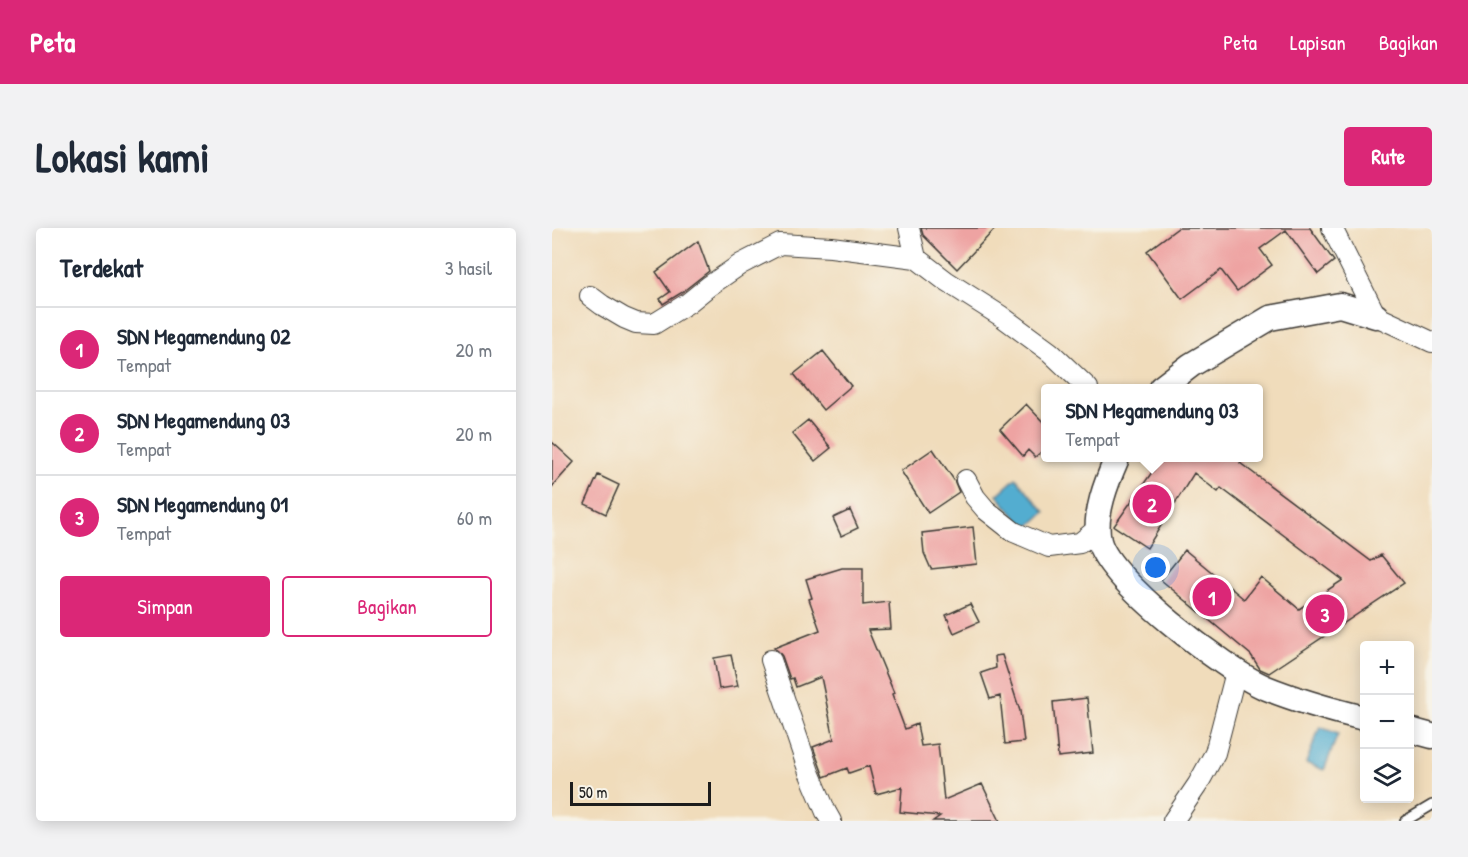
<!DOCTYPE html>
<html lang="id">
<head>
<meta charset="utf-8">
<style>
	body { margin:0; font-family:"Patrick Hand",sans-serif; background:#f2f2f3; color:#1f2937 }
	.controls { position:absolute; right:18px; bottom:18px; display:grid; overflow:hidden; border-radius:6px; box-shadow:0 3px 15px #0003 }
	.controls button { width:54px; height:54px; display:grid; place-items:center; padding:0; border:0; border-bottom:2px solid #e0e1e3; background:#fff; color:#1f2937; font:30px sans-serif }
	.scale { position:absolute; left:18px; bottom:15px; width:141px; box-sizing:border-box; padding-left:6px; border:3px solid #1c1c1c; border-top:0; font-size:16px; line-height:21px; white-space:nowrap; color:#1c1c1c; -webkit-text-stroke:4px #f7f3e8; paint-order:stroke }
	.you { position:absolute; left:604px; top:340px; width:21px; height:21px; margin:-15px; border:4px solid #fff; border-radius:50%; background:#1a73e8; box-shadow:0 0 0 9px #1a73e833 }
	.badge { display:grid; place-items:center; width:39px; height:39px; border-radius:50%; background:#db2777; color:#fff; font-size:20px; font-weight:700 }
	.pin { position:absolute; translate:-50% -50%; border:3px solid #fff; box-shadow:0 2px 6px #0006 }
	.popup { position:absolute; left:489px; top:156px; width:222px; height:78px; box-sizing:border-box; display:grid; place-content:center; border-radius:6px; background:#fff; filter:drop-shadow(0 2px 4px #0005); font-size:20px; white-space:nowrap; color:#747a83 }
	.popup b { font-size:22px; color:#1f2937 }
	.popup::after { content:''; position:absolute; left:50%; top:100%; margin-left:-12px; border:12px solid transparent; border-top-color:#fff }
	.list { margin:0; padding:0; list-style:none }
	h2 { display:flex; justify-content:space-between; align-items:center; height:78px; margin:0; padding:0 24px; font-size:26px }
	h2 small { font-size:20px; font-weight:400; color:#747a83 }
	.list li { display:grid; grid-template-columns:39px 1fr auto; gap:18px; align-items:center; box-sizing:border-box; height:84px; padding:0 24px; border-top:2px solid #e0e1e3 }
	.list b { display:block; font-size:22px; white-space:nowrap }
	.list p { margin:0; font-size:20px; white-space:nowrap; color:#747a83 }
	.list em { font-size:20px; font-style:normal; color:#747a83 }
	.actions { display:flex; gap:12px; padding:18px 24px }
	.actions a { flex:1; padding:14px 0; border:2px solid #db2777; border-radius:6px; text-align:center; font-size:21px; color:#db2777 }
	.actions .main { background:#db2777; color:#fff }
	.icon { flex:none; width:33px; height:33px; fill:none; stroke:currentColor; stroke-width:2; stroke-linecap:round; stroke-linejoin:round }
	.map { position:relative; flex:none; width:880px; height:593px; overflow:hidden; border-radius:6px }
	header { display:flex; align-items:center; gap:36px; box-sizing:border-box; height:84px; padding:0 30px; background:#db2777; color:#fff }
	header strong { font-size:28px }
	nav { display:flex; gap:33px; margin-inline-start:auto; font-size:21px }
	.intro { display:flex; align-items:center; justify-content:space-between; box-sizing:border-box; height:144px; padding:0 36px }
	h1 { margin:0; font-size:42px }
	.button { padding:15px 27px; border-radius:6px; background:#db2777; color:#fff; font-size:21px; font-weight:700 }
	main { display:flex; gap:36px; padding:0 36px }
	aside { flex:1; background:#fff; border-radius:6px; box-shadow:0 3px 15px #0003 }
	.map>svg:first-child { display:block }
	.water { fill:#53add0; stroke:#386476; stroke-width:1.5 }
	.building { fill:#eea3a2 }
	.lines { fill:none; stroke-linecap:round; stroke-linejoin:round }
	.service-casing { stroke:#3c3934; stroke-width:12 }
	.minor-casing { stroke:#3c3934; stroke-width:22 }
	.tertiary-casing { stroke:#3c3934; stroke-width:27 }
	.service { stroke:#fff; stroke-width:9 }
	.minor { stroke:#fff; stroke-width:20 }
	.tertiary { stroke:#fff; stroke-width:24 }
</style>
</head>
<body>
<header>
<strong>Peta</strong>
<nav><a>Peta</a><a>Lapisan</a><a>Bagikan</a></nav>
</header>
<div class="intro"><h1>Lokasi kami</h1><a class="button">Rute</a></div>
<main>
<aside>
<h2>Terdekat<small>3 hasil</small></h2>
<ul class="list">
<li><span class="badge">1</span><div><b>SDN Megamendung 02</b><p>Tempat</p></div><em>20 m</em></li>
<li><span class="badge">2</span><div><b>SDN Megamendung 03</b><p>Tempat</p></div><em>20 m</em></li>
<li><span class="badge">3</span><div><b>SDN Megamendung 01</b><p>Tempat</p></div><em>60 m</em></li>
</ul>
<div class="actions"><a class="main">Simpan</a><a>Bagikan</a></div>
</aside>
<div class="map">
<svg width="880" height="593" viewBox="0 0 880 593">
	<rect width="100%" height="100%" fill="#f7f3e8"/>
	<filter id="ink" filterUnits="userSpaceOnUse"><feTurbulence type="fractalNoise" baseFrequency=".0167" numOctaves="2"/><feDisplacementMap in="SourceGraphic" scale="12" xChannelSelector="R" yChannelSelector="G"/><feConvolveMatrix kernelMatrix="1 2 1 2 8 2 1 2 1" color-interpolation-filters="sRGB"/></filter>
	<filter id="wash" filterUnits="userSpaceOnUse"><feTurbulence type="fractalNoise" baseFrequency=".008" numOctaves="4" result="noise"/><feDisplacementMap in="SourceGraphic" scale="24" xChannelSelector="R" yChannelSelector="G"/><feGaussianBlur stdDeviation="1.35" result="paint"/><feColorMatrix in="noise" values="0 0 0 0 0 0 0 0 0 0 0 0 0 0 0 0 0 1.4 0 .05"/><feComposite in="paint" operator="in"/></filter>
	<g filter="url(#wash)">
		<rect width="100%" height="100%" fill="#f0dcbb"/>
		<path class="water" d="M464 250 493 284 474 301 445 267Z
			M768 499 786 506 772 542 754 535Z"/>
		<g id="blocks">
			<path class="building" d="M369 0H444L405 41 371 7Z
				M626 0H758L782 33 766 46 734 2 708 21 720 37 685 63 669 42 630 71 595 23Z
				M146 13 157 43 129 65 111 76 108 71 118 64 104 44Z
				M271 123 299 158 271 182 242 146Z
				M474 176 494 197V220L483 229 476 222 471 228 448 201Z
				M256 192 279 220 263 233 240 205Z
				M0 214 22 234 0 259Z
				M381 221 402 252 407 264 376 285 349 243Z
				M610 230H693L688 235 819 333 829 327 852 355 717 445 708 441 699 427 609 352 633 322 692 371 709 349 747 381 791 352 669 260 666 264 642 245 595 320 562 298Z
				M46 247 67 257 54 286 33 276Z
				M298 282 306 300 289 308 281 290Z
				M421 299 425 336 379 341 372 325 370 305Z
				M290 340H311V377L337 374 339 401 316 402 342 465 340 466 353 501 365 496 369 518 386 516 392 572 430 556 448 593H381L388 588 348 584 350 559 324 566 317 538 297 545 295 540 272 549 261 519 282 511 269 449 244 459 241 450 238 451 230 428 226 423 222 420 268 402 257 371 260 370 254 351Z
				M418 376 427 394 402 405 394 387Z
				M179 427 186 458 167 461 162 430Z
				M450 427 468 483 472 514 453 516 448 468 438 471 429 445 444 440 443 428Z
				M535 470 541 525 506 529 501 474Z"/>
		</g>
	</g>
	<g filter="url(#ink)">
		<use href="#blocks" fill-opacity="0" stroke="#3c3934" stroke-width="1.5"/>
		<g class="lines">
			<defs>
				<path id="service" d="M853 593 880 577"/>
				<path id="minor" d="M357 0 364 30 394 53 449 88 498 124 536 160
					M780 0 824 88 880 114
					M38 68 50 77 72 90 84 95 102 96 136 75 157 58 189 36 228 16 279 19 364 30
					M414 252 423 269 434 282 462 304 497 319 528 315 545 301
					M219 432 257 544 274 584 279 593
					M621 593 646 556 663 525 684 444"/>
				<path id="tertiary" d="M609 160 639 137 718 90 788 77 824 88
					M565 230C555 253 541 287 547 313 557 353 673 442 712 459 744 472 779 482 812 490
					M858 502 880 508"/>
			</defs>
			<use href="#service" class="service-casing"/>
			<use href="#minor" class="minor-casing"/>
			<use href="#tertiary" class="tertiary-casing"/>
			<use href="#service" class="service"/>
			<use href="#minor" class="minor"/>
			<use href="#tertiary" class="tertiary"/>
		</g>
	</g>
</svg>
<div class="controls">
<button>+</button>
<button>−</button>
<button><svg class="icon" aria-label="layers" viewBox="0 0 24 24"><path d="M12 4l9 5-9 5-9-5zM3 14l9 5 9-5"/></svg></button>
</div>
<div class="scale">50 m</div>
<div class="you"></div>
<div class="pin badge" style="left:660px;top:369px">1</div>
<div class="pin badge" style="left:600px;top:276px">2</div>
<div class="popup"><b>SDN Megamendung 03</b>Tempat</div>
<div class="pin badge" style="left:773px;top:386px">3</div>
</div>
</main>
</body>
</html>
